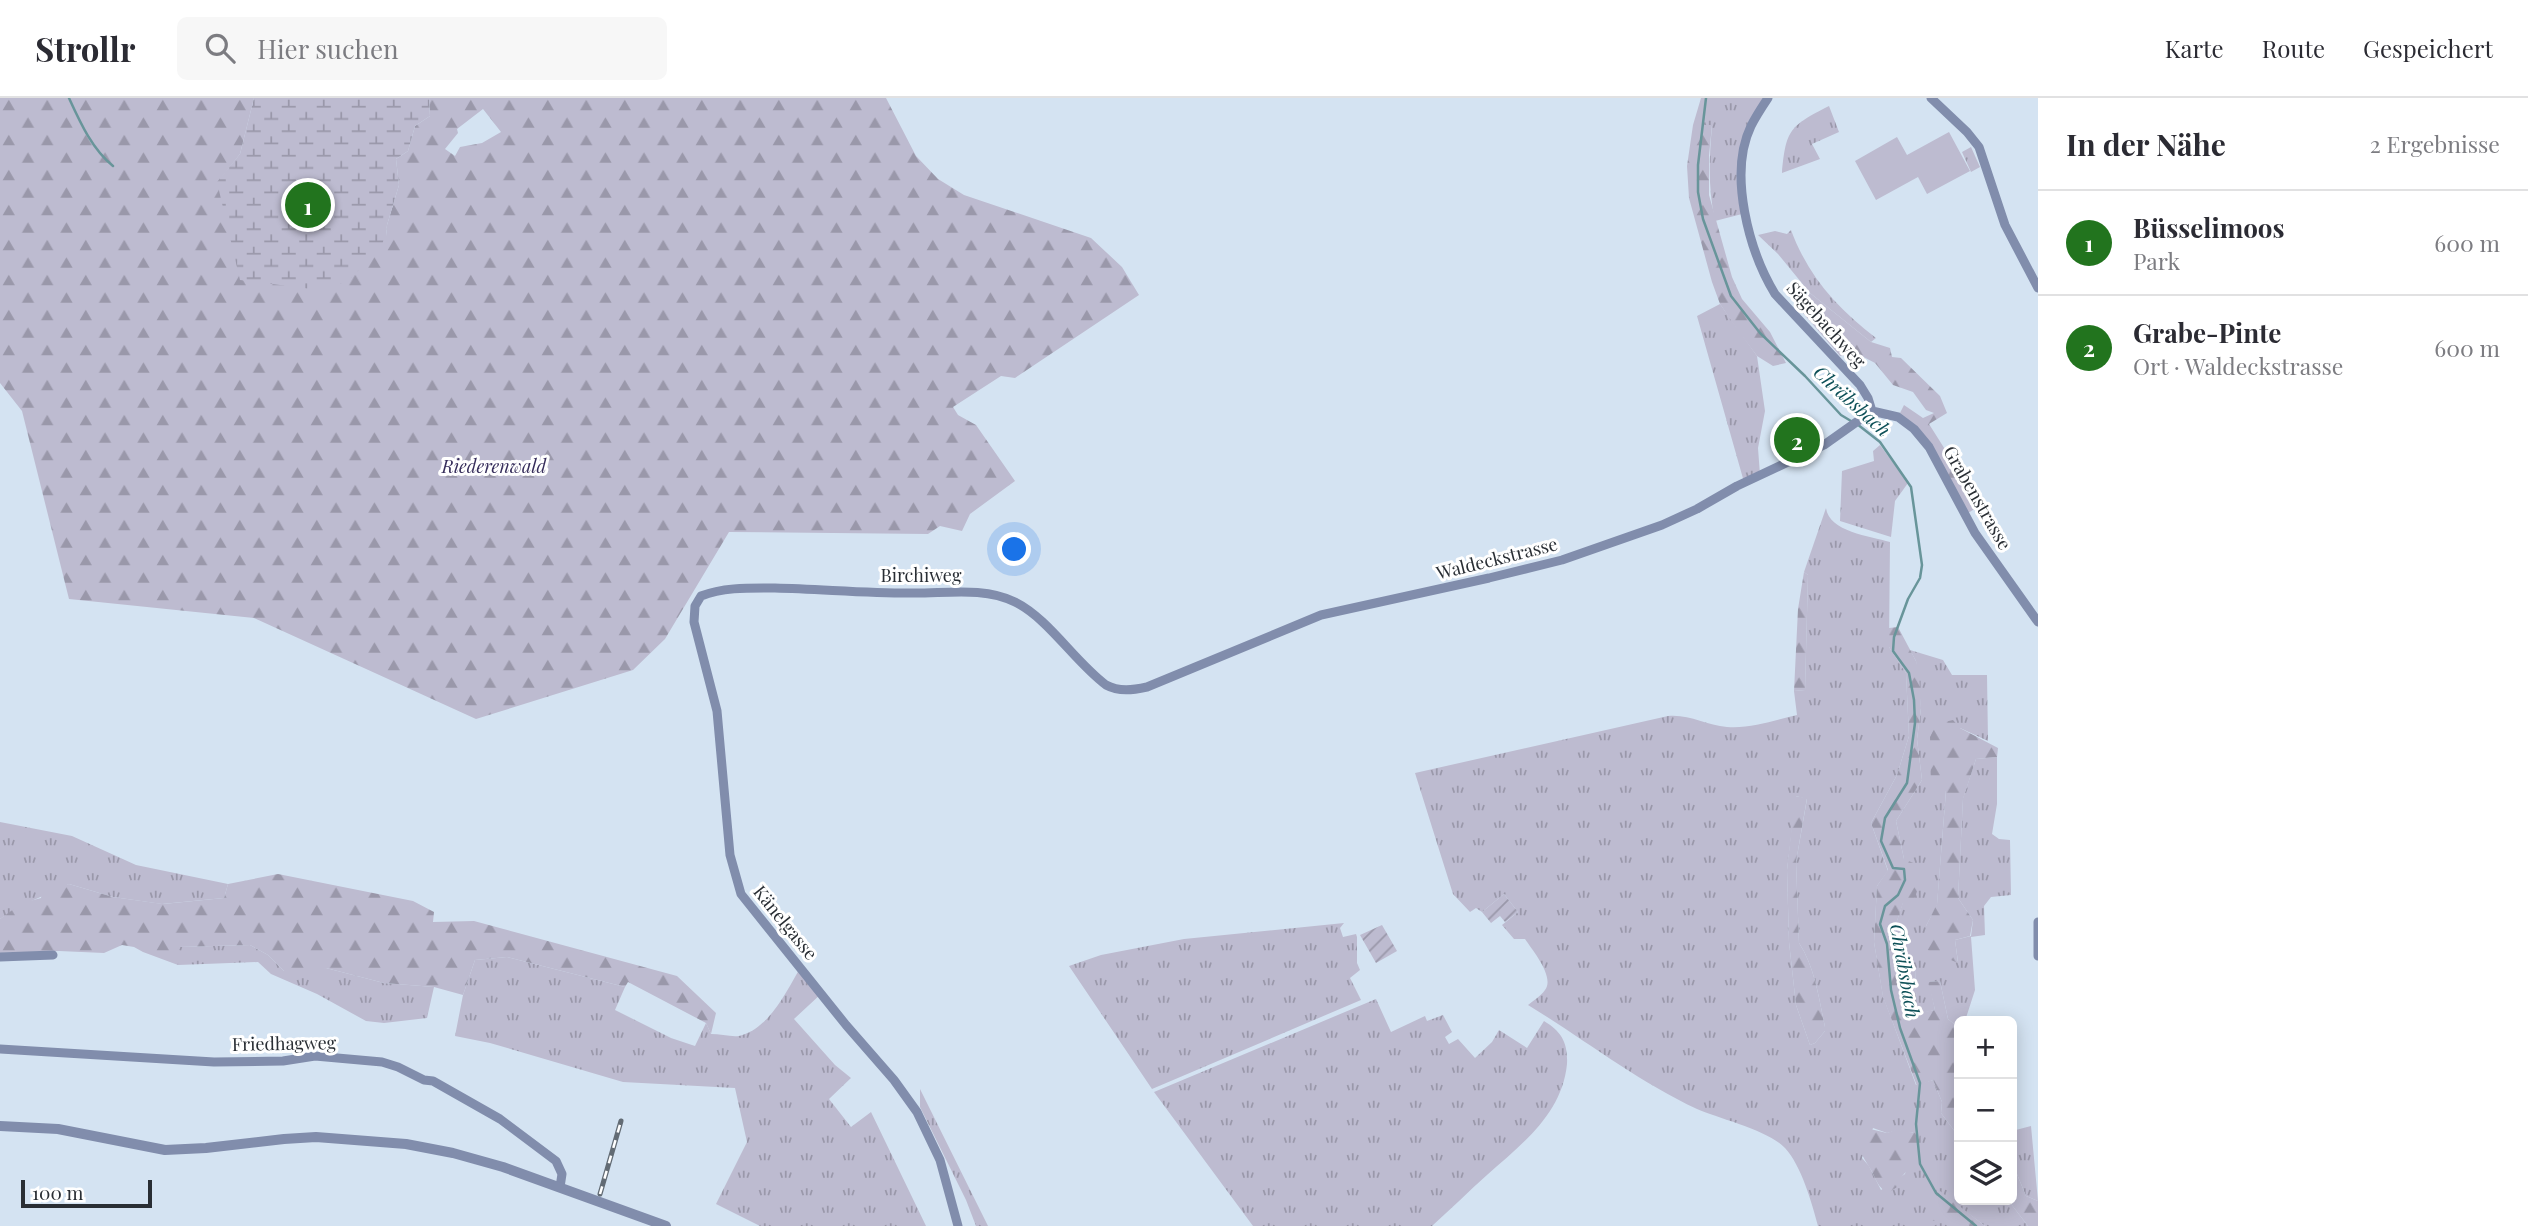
<!DOCTYPE html>
<html lang="de">
<head>
<meta charset="utf-8">
<style>
	body { margin:0; font-family:"Playfair Display",serif; background:#f7f7f7; color:#2b2b33 }
	.controls { position:absolute; right:21px; bottom:21px; display:grid; overflow:hidden; border-radius:10px; box-shadow:0 4px 18px #0003 }
	.controls button { width:63px; height:63px; display:grid; place-items:center; padding:0; border:0; border-bottom:2px solid #e1e1e2; background:#fff; color:#2b2b33; font:35px sans-serif }
	.scale { position:absolute; left:21px; bottom:18px; width:131px; box-sizing:border-box; padding-left:7px; border:4px solid #292e34; border-top:0; font-size:19px; line-height:24px; white-space:nowrap; color:#292e34; -webkit-text-stroke:5px #fff; paint-order:stroke }
	.you { position:absolute; left:1015px; top:452px; width:24px; height:24px; margin:-18px; border:5px solid #fff; border-radius:50%; background:#1a73e8; box-shadow:0 0 0 10px #1a73e833 }
	.badge { display:grid; place-items:center; width:46px; height:46px; border-radius:50%; background:#22741e; color:#fff; font-size:23px; font-weight:700 }
	.pin { position:absolute; translate:-50% -50%; border:4px solid #fff; box-shadow:0 2px 7px #0006 }
	.list { margin:0; padding:0; list-style:none }
	h2 { display:flex; justify-content:space-between; align-items:center; height:91px; margin:0; padding:0 28px; font-size:30px }
	h2 small { font-size:23px; font-weight:400; color:#7c7c81 }
	.list li { display:grid; grid-template-columns:46px 1fr auto; gap:21px; align-items:center; box-sizing:border-box; height:105px; padding:0 28px; border-top:2px solid #e1e1e2 }
	.list b { display:block; font-size:26px; white-space:nowrap }
	.list p { margin:0; font-size:23px; white-space:nowrap; color:#7c7c81 }
	.list em { font-size:23px; font-style:normal; color:#7c7c81 }
	.icon { flex:none; width:38px; height:38px; fill:none; stroke:currentColor; stroke-width:2; stroke-linecap:round; stroke-linejoin:round }
	.map { position:relative; flex:none; width:2038px; height:1128px; overflow:hidden }
	header { display:flex; align-items:center; gap:42px; box-sizing:border-box; height:98px; padding:0 35px; background:#fff; border-bottom:2px solid #e1e1e2 }
	header strong { font-size:33px }
	nav { display:flex; gap:38px; margin-inline-start:auto; font-size:24px }
	.search { width:490px; height:63px; background:#f7f7f7; display:flex; align-items:center; gap:18px; box-sizing:border-box; padding:0 24px; border-radius:10px; color:#7c7c81; font-size:26px }
	main { display:flex }
	aside { flex:1; background:#fff }
	.map>svg:first-child { display:block }
	.grass { fill:url(#grass-tufts); fill-rule:evenodd }
	.forest { fill:url(#forest-firs); fill-rule:evenodd }
	.wetland { fill:url(#wetland-marsh) }
	.garden { fill:url(#garden-furrows) }
	.pitch { fill:#bdbbd0 }
	.lines { fill:none; stroke-linecap:round; stroke-linejoin:round }
	.stream { stroke:#68959a; stroke-width:2.5 }
	.minor { stroke:#818dac; stroke-width:9 }
	.tertiary { stroke:#818dac; stroke-width:10 }
	.rail-casing { stroke:#626b74; stroke-width:5 }
	.rail { stroke:#fff; stroke-width:2.5; stroke-dasharray:8; stroke-linecap:butt }
	.labels { text-anchor:middle; stroke-width:6; stroke-linejoin:round; paint-order:stroke }
	.street-label { font-size:18px; fill:#292e34; stroke:#fff }
	.park-label { font-size:18px; font-style:italic; fill:#362d5b; stroke:#fff }
	.water-label { font-size:19px; font-style:italic; fill:#0d5057; stroke:#fff }
</style>
</head>
<body>
<header>
<strong>Strollr</strong>
<div class="search"><svg class="icon" aria-label="search" viewBox="0 0 24 24"><circle cx="10" cy="10" r="6"/><path d="M15 15l6 6"/></svg>Hier suchen</div>
<nav><a>Karte</a><a>Route</a><a>Gespeichert</a></nav>
</header>
<main>
<div class="map">
<svg width="2038" height="1128" viewBox="0 0 2038 1128">
	<defs>
		<pattern id="grass-tufts" width="24" height="20" patternUnits="userSpaceOnUse" patternTransform="scale(1.75)"><rect width="24" height="20" fill="#bdbbd0"/><path d="M3 7l-1-3M5 7V3M7 7l1-3M15 17l-1-3M17 17v-4M19 17l1-3" fill="none" stroke="#9a98aa"/></pattern>
		<pattern id="forest-firs" width="22" height="20" patternUnits="userSpaceOnUse" patternTransform="scale(1.75)"><rect width="22" height="20" fill="#bdbbd0"/><path d="M5 1l3.5 6h-7zM16 11l3.5 6h-7z" fill="#9a98aa"/></pattern>
		<pattern id="wetland-marsh" width="20" height="14" patternUnits="userSpaceOnUse" patternTransform="scale(1.75)"><rect width="20" height="14" fill="#bdbbd0"/><path d="M1 5h8M5 5V1M11 12h8M15 12V8" fill="none" stroke="#9a98aa"/></pattern>
		<pattern id="garden-furrows" width="10" height="10" patternUnits="userSpaceOnUse" patternTransform="scale(1.75)"><rect width="10" height="10" fill="#bdbbd0"/><path d="M-1 1l2-2M0 10L10 0M9 11l2-2" fill="none" stroke="#9a98aa"/></pattern>
	</defs>
	<rect width="100%" height="100%" fill="#d4e3f2"/>
	<path class="grass" d="M1701 0H1764L1743 42 1742 116 1715 123C1708 91 1709 61 1712 28L1693 27Z
		M1829 8 1839 34 1812 46 1820 61 1782 75C1786 31 1790 28 1829 8Z
		M1971 49 1980 69 1971 74 1962 54Z
		M1791 132C1808 178 1837 210 1876 240L1871 244 1810 195 1778 156 1758 137 1775 133 1787 136Z
		M1720 206 1757 258 1765 313 1758 350 1760 377 1744 384 1697 218Z
		M1880 347 1908 385 1895 403 1891 439 1840 423 1842 373 1874 363 1873 353Z
		M1826 410C1829 434 1870 438 1890 444L1889 549 1906 575 1909 638 1897 677 1871 725 1888 773 1877 788 1874 844 1883 898 1916 987 1933 982 1942 1004 1941 1015 1959 1039V1102H2008L2028 1128H1985L1940 1094 1969 1128H1818C1812 1105 1801 1067 1785 1050 1768 1032 1720 1021 1697 1011 1637 983 1584 941 1528 907 1533 903 1541 898 1545 892 1555 879 1533 853 1525 841H1514L1502 827 1518 814 1504 796 1482 814 1476 810 1470 814 1453 796 1415 675 1668 618C1689 616 1706 627 1727 629 1750 631 1775 622 1797 617L1794 593 1805 592 1808 477 1804 474ZM1796 698 1807 701 1796 764 1799 845C1815 869 1819 901 1825 929V933L1815 945 1810 947 1796 907 1789 844 1787 772ZM1873 1030 1887 1035 1898 1032 1907 1035 1913 1034 1905 1076 1881 1092 1869 1068 1862 1060Z
		M1910 552 1943 562 1952 577H1987L1988 643 1960 630 1931 692H1946L1937 807 1926 828 1958 864 1955 842 1971 838 1973 822 1958 800 1963 700 1976 661 1997 659V706L1992 736 1999 741 2010 742 2011 797 1991 799 1984 808 1985 837 1971 839 1975 892 1965 923H1959V930L1948 921 1940 883 1929 884 1935 912 1917 916 1915 870 1899 856 1895 829 1903 804 1904 761 1896 723 1922 682 1917 641 1921 610 1916 563Z
		M0 724 72 738 136 767 228 786 224 800 162 806 113 799 69 786C44 798 23 805 0 821Z
		M1344 825 1340 830 1343 839 1356 836 1357 839V865L1360 872 1350 880 1361 902 1152 991 1069 868 1101 857 1184 841Z
		M250 847 268 857 284 873 326 870 384 885 434 889 427 920 384 925 366 923 317 896 271 876 258 864 178 867V849Z
		M507 859 625 889 615 912 671 940 695 948 706 925 711 936C720 936 731 939 739 938 768 932 787 893 800 870L822 895 794 921 835 967 851 980 829 1001 851 1029 871 1014 926 1128H760L716 1106 747 1044 735 990 623 984 490 945 455 938 463 897 475 862Z
		M1376 901 1391 934 1425 918 1427 923 1443 917 1452 934 1445 939 1449 946 1458 941 1475 960 1492 944 1499 932 1527 950 1544 923C1562 934 1568 945 1567 966 1562 1016 1522 1046 1487 1077 1469 1093 1451 1111 1432 1128H1253L1154 994Z
		M920 991 988 1128H976L966 1102 920 1009Z
		M2031 1028 2038 1103 2026 1098 2012 1064V1033Z"/>
	<path class="forest" d="M0 0H254L240 56 218 84 386 138 387 127 399 87 396 61 408 53 415 28 430 18 429 0H886L916 58 938 81 964 97 1091 140 1122 169 1139 197 1015 280 1001 278 953 309 958 317 976 327 1015 383 970 416 962 433 940 428 928 436 729 434 665 541 633 572 476 621 254 520 69 501 22 313 0 285ZM483 11 501 34 482 45 460 49 455 58 445 51 458 35 457 31Z
		M1693 27H1712L1709 58V97L1732 179 1742 201 1770 234 1786 265 1773 268 1757 258 1739 234 1720 206 1712 184 1689 100 1687 68Z
		M1810 195 1871 244 1890 250 1892 259 1901 260 1940 298 1947 315 1929 326 1977 402 1976 410 1962 419 1944 382 1948 378 1900 315 1904 307 1923 320 1934 315 1926 312 1913 294 1893 287 1875 265 1856 255 1840 258 1796 207Z
		M1804 474 1808 477 1805 592 1794 593 1798 511Z
		M1898 529 1916 563 1919 574 1921 610 1917 641 1922 682 1896 723 1904 761 1925 770 1914 802 1903 805 1895 829 1899 856 1915 870 1917 915 1935 912 1928 884 1940 883 1948 921 1959 930V1039L1941 1015 1942 1004 1933 982 1917 988 1883 899 1874 844 1877 788 1888 772 1871 725 1897 677 1909 638 1906 575 1889 549V530Z
		M1953 622 1960 630 1998 650 1997 659 1976 661 1963 701 1958 800 1973 822 1970 838 1955 842 1958 865 1925 851 1926 828 1937 806 1946 693 1931 692 1930 639 1936 626Z
		M1795 698 1807 700 1796 764 1799 845C1815 869 1819 901 1825 929V933L1815 945 1810 947 1796 907 1789 844 1787 772Z
		M278 776 413 803 434 814 433 824 474 823 677 878 716 915 711 936 706 925 628 884 625 889 507 859 475 862 463 897 434 889 384 885 326 870 308 880 284 873 268 857 250 847 179 849 178 867 143 854 134 849 122 847 104 855 59 853 0 855V821L22 805 41 800 42 793 69 786 113 799 163 806 224 800 228 786Z
		M1866 1030 1887 1035 1898 1031C1906 1035 1912 1033 1920 1036L1915 1063 1899 1082 1897 1089 1888 1095C1878 1090 1876 1081 1871 1072 1862 1056 1851 1045 1866 1030Z
		M2012 1064 2026 1098 2038 1103V1128H2028L2008 1102H2012Z
		M1940 1093 1985 1128H1969L1962 1122 1930 1123 1929 1108Z"/>
	<path class="wetland" d="M254 0H429L430 18 415 28 408 53 396 61 399 87 387 127 386 138 379 152 347 184 312 191 240 182 217 84 240 56Z"/>
	<path class="garden" d="M1504 796 1518 814 1505 824 1500 818 1491 825 1482 814Z
		M1382 827 1397 853 1376 865 1360 837Z"/>
	<path class="pitch" d="M1949 34 1970 73 1927 96 1918 79 1876 102 1855 63 1897 39 1907 57Z"/>
	<g class="lines">
		<path class="stream" d="M69 0C80 24 92 51 113 68
			M1706 0 1698 67V94L1703 121 1731 198 1760 235 1805 278 1841 317 1851 323
			M1857 326 1880 344 1911 389 1922 467 1920 480 1908 501 1894 539 1893 553 1909 575 1914 602 1915 625 1907 685 1885 720 1881 743 1893 770 1904 771 1905 782 1898 797 1885 808 1880 826 1887 846 1891 892 1900 930 1920 985 1916 1026 1920 1066 1936 1095 1976 1128"/>
		<path class="minor" d="M1768 0C1762 9 1756 18 1751 28 1728 76 1749 153 1775 196L1860 287 1868 300 1872 313
			M1931 0 1967 34 1979 49 2005 127 2038 190
			M1872 313 1898 319 1914 331 1929 349 1975 435 2038 524
			M2038 824V858
			M0 859 53 857
			M0 951 214 964 283 963 315 958 382 964 398 969 424 982 433 983 500 1021 556 1063 562 1076 560 1089
			M958 1128 940 1062 917 1014 894 982 846 927 741 796 730 757 717 613 694 524 695 508 701 498C724 489 750 490 775 490 820 491 864 495 909 495 943 496 983 488 1015 504 1049 521 1074 563 1106 587 1119 594 1133 592 1147 589L1321 517 1489 480 1562 462 1662 427 1697 411 1737 388 1824 347 1872 313"/>
		<path class="tertiary" d="M0 1028 58 1031 165 1052 206 1050 284 1041 316 1039 406 1046 453 1055 503 1069 666 1128"/>
		<defs>
			<path id="rail" d="M600 1096 621 1023"/>
		</defs>
		<use href="#rail" class="rail-casing"/>
		<use href="#rail" class="rail"/>
	</g>
	<g class="labels">
		<g class="street-label">
			<text transform="translate(1826 227) rotate(48)" y="6">Sägebachweg</text>
			<text transform="translate(1977 400) rotate(60)" y="6">Grabenstrasse</text>
			<text transform="translate(1497 461) rotate(-14)" y="6">Waldeckstrasse</text>
			<text x="921" y="484">Birchiweg</text>
			<text transform="translate(785 825) rotate(51)" y="6">Känelgasse</text>
			<text transform="translate(284 946) rotate(-1)" y="6">Friedhagweg</text>
		</g>
		<g class="park-label">
			<text x="494" y="375">Riederenwald</text>
		</g>
		<g class="water-label">
			<text transform="translate(1852 303) rotate(42)" y="7">Chräbsbach</text>
			<text transform="translate(1905 873) rotate(80)" y="7">Chräbsbach</text>
		</g>
	</g>
</svg>
<div class="controls">
<button>+</button>
<button>−</button>
<button><svg class="icon" aria-label="layers" viewBox="0 0 24 24"><path d="M12 4l9 5-9 5-9-5zM3 14l9 5 9-5"/></svg></button>
</div>
<div class="scale">100 m</div>
<div class="you"></div>
<div class="pin badge" style="left:308px;top:107px">1</div>
<div class="pin badge" style="left:1797px;top:342px">2</div>
</div>
<aside>
<h2>In der Nähe<small>2 Ergebnisse</small></h2>
<ul class="list">
<li><span class="badge">1</span><div><b>Büsselimoos</b><p>Park</p></div><em>600 m</em></li>
<li><span class="badge">2</span><div><b>Grabe-Pinte</b><p>Ort · Waldeckstrasse</p></div><em>600 m</em></li>
</ul>
</aside>
</main>
</body>
</html>
